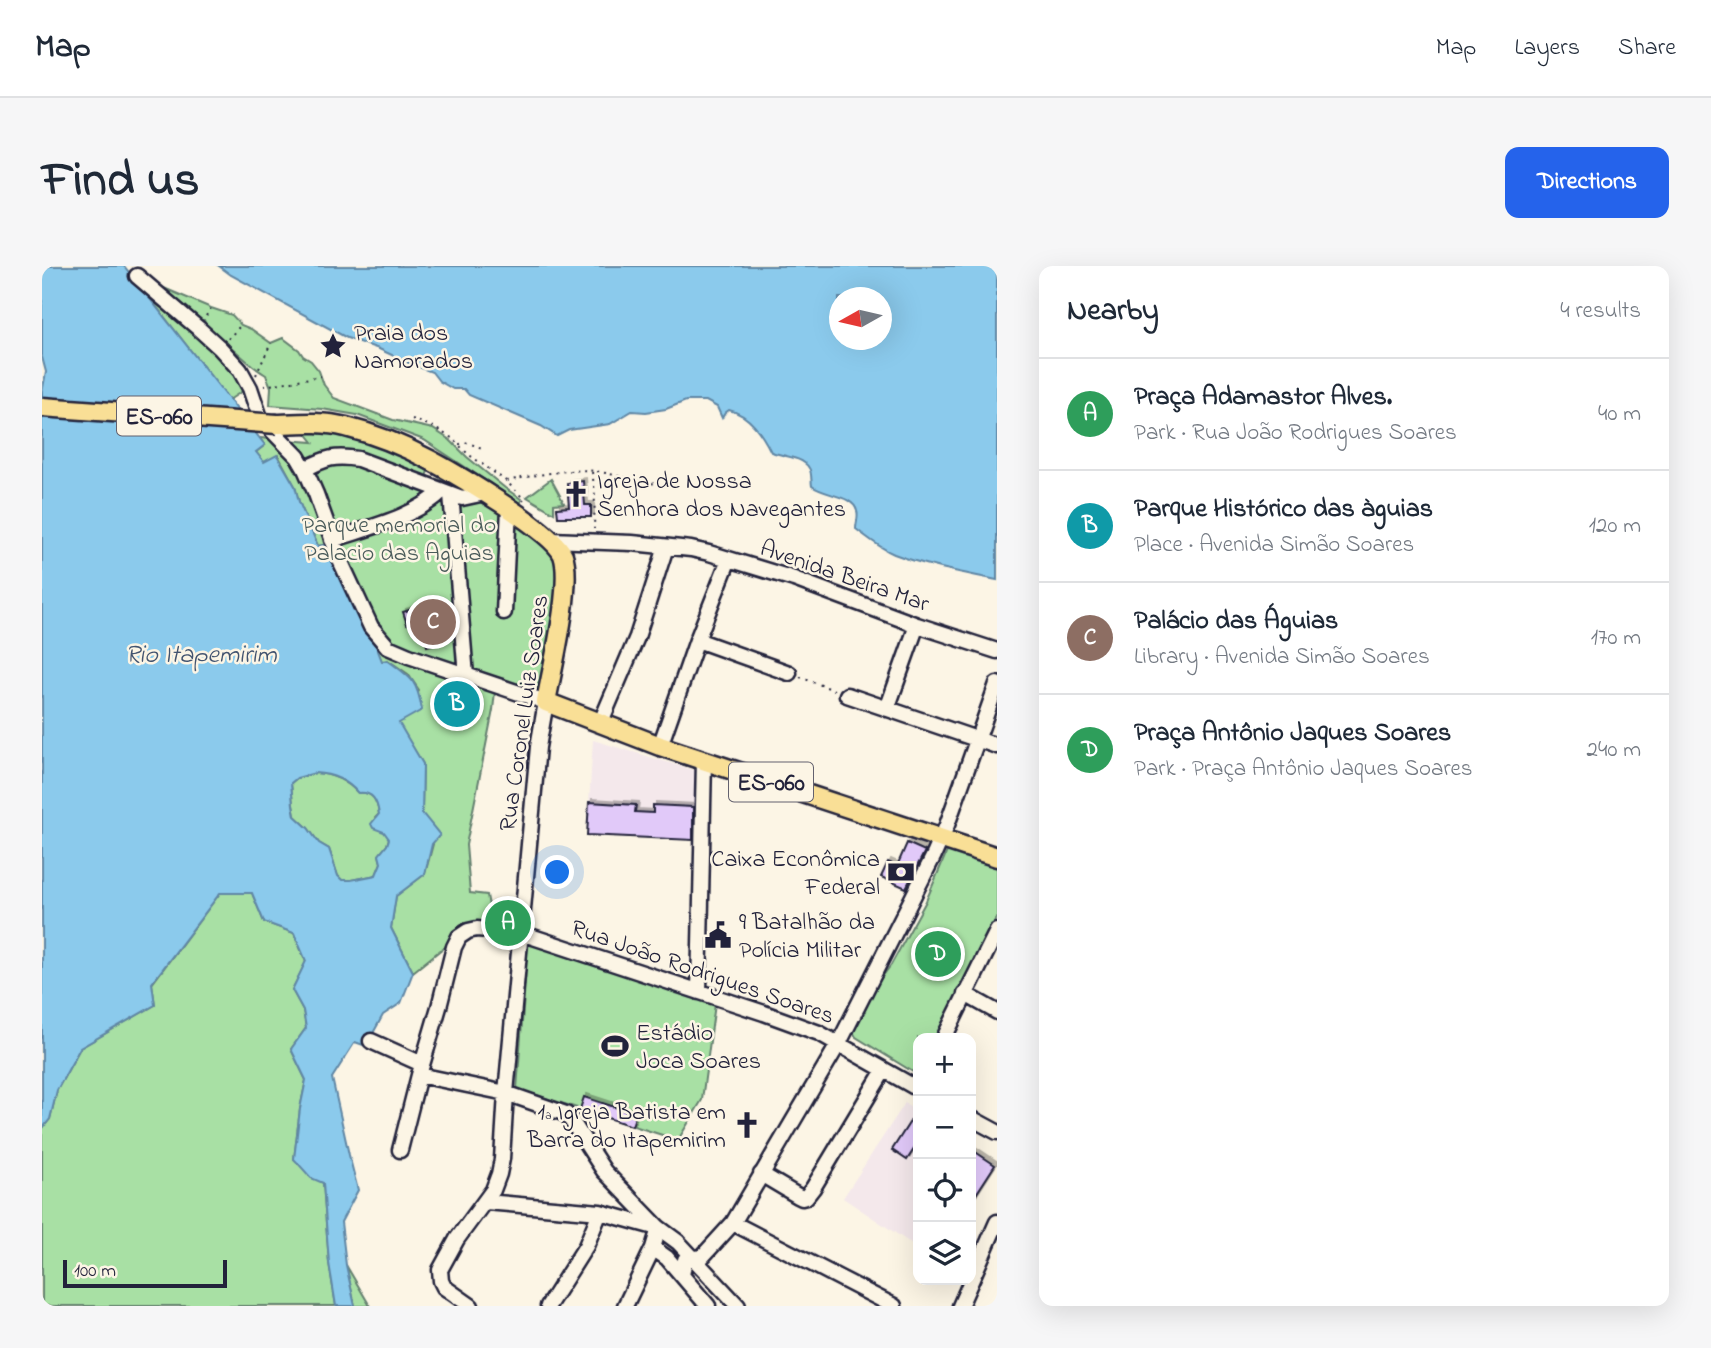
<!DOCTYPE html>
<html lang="en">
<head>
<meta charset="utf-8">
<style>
	body { margin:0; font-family:"Indie Flower",sans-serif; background:#f6f6f7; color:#1f2937 }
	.controls { position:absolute; right:21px; bottom:21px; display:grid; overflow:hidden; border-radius:14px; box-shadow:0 7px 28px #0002 }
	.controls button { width:63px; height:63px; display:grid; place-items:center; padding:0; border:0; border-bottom:2px solid #e0e1e3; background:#fff; color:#1f2937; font:35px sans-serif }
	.compass { position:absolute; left:787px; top:21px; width:63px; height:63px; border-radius:50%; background:#fff; box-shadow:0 7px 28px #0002; rotate:262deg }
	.scale { position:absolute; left:21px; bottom:18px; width:164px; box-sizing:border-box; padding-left:7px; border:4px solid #22223b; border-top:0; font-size:19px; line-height:24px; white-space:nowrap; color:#22223b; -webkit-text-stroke:5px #fcf5e5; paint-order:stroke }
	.you { position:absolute; left:516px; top:607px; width:24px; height:24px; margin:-18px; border:5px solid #fff; border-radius:50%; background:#1a73e8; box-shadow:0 0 0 10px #1a73e833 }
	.badge { display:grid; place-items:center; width:46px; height:46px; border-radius:50%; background:#2563eb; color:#fff; font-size:23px; font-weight:700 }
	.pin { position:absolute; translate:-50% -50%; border:4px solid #fff; box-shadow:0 2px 7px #0006 }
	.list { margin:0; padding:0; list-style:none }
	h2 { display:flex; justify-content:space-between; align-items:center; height:91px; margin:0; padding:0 28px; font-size:30px }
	h2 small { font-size:23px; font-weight:400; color:#747a83 }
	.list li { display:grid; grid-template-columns:46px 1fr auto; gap:21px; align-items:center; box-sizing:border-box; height:112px; padding:0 28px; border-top:2px solid #e0e1e3 }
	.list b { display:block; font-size:26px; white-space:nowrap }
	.list p { margin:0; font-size:23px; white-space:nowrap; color:#747a83 }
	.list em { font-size:23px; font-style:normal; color:#747a83 }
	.icon { flex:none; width:38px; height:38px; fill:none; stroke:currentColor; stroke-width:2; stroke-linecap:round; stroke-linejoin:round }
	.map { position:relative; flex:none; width:955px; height:1040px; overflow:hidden; border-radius:14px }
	header { display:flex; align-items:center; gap:42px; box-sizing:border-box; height:98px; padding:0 35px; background:#fff; border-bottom:2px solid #e0e1e3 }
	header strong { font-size:33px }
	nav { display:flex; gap:38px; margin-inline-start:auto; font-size:24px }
	.intro { display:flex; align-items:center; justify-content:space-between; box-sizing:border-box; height:168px; padding:0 42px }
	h1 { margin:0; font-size:49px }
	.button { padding:18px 32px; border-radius:14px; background:#2563eb; color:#fff; font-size:24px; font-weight:700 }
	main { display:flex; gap:42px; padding:0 42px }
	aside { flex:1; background:#fff; border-radius:14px; box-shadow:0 7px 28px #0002 }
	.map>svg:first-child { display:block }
	.built { fill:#f4e8eb }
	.green { fill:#a8e0a4; stroke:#658170; stroke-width:2 }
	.water { fill:#8bcaec; stroke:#6187a5; stroke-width:2; fill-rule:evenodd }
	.building { fill:#e1c9f9; stroke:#22223b; stroke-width:2; filter:url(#shadow) }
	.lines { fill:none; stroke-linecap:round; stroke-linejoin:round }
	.minor-casing { stroke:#22223b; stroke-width:19 }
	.major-casing { stroke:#22223b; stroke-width:23 }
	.path { stroke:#22223b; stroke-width:2; stroke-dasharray:2 5; stroke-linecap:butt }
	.minor { stroke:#fcf5e5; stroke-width:14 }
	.major { stroke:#f9df96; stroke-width:18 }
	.major-bridge-casing { stroke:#22223b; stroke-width:23; stroke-linecap:butt }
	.major-bridge { stroke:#f9df96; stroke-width:18 }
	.labels { text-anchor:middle; stroke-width:5; stroke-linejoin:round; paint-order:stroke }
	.shield { fill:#fcf5e5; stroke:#63616e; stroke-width:2 }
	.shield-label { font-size:23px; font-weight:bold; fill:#22223b }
	.poi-label { font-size:24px; fill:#22223b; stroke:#fcf5e5; text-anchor:start }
	.park-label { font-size:24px; fill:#4a5b5a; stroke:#fcf5e5 }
	.street-label { font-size:24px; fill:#22223b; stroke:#fcf5e5 }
	.water-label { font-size:26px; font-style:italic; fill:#425470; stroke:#fcf5e5 }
</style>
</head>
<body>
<header>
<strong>Map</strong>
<nav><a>Map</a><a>Layers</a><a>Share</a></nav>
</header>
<div class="intro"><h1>Find us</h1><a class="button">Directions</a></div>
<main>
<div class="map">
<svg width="955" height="1040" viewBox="0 0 955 1040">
	<defs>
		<filter id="shadow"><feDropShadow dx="3" dy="-3" stdDeviation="0" flood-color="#0004"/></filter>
	</defs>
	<rect width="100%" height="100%" fill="#fcf5e5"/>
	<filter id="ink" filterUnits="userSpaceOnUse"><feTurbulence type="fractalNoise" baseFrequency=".0143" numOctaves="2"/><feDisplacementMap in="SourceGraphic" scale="14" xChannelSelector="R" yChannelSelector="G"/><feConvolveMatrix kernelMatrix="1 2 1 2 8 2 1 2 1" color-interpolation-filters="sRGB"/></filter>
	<g filter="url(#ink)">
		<path class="built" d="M551 474 658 506 655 574 545 569Z
			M863 837 876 846V982L801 932Z"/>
		<path class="green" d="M99 7 162 79 186 96 202 124 187 134 93 13Z
			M119 22H122L169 42 190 49 199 59 209 63 229 77 241 72 257 84 261 90 269 95 277 105 282 119 292 132 351 154 391 163 408 174 425 191 463 222 479 233V238L382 174 315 149 280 143 228 139 229 121 224 109C210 101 201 91 189 81 179 73 166 67 162 54H156Z
			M267 160 343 179 387 203 384 210 443 227 514 279 515 331 503 433 454 416 451 444 424 579 428 627 445 629 450 657 421 662 406 678 371 706 349 662 354 630 383 608 391 578 380 547 381 498 356 457 377 424 366 408 346 394 340 396 333 377 286 278 276 280 257 236 253 220 236 189 222 197 214 186 223 179 217 172 271 176 263 166Z
			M509 213 522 237 512 238V247L485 231Z
			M273 507C291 508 304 514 316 527 331 525 335 535 337 548L333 552 347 572 345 579 337 589 339 597 334 609 309 614H300L296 610 287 583 277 577 266 562 253 550 251 539 249 517 255 512Z
			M906 583 955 600V650L898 772H876V809L814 771 811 766 825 731 849 699 884 635Z
			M178 627H210L222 656 252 667 264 696 250 724 261 744 264 762 249 783 264 814 258 843 252 893 281 917 287 997 294 1040H0V863L8 853 15 824 38 782 113 739 110 718Z
			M486 676 673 738 660 834 636 874 475 823Z
			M304 999 328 1040H313Z"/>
		<path class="water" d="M0 0H82L223 179 214 186 222 196 235 189 253 220 257 236 276 280 287 278 333 377 340 395 345 394C370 412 375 414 380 444L357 457 381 498 380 547 398 569 390 578 383 608 354 630 349 662 371 706 359 737 341 749 324 780 313 776 290 812 307 889 316 924 299 956 304 999 313 1040H294L287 997 281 917 269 912 252 893 258 843 264 814 249 783 264 762 261 744 250 724 264 695 252 667 222 656 210 627H178L110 717 113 739 38 782 15 824 8 853 0 863V127L4 106 0 91ZM273 507C291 508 305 514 316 527 331 525 335 535 337 548L329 558 331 562 342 566 347 573 345 579 337 589 339 597 334 609 309 614H300L296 610 287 583 277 577 266 562 253 550 251 539 249 517 255 512Z
			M177 0H955V314C921 307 884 300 852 288 838 282 826 272 814 263 814 256 817 251 815 245 811 229 783 230 770 220 769 215 770 206 767 202 761 191 740 190 729 186 720 168 708 149 687 144L683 147 680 152 675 141 664 135H644L624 143 604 146 590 145 568 158 527 164 515 170 499 160 427 129 422 123H411L397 115 390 106 369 98 337 83 305 72 189 9ZM797 32H839V74H797Z"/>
		<path class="building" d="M541 215 543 239H549V251H516L515 242 527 241 525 217Z
			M397 335 409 373 385 380 377 354 365 358 361 346Z
			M547 536 594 539 593 546 611 547V539L651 541V574L545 569Z
			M865 577 883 585 864 622 839 611 846 596 855 600Z
			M542 831 594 848 590 860 538 843Z
			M876 843V877L865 894 850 884Z
			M929 883 953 899 929 936Z"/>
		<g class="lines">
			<defs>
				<path id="minor" d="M95 10 156 62 178 82 198 104 208 122 218 152 256 191 263 203 274 228 297 292 329 361 346 381 367 390 504 436 496 481 464 827 460 893 457 908 451 924 415 973 398 1004 399 1015 402 1021 429 1040
					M263 203C284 192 293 189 316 193L420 232 443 227
					M409 228 424 410
					M290 274C325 262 374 251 400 225
					M508 274 590 277 649 283 667 287 752 313 875 359 955 385
					M462 346 467 242
					M655 374 747 407
					M805 429 955 480
					M845 443 875 359
					M558 458 595 371 624 281
					M618 480 655 374 687 293
					M657 726 662 494
					M923 728 955 746
					M902 772 955 665
					M329 775 380 798
					M377 809 464 827 524 848 529 854 562 905 617 962 636 976 696 1040
					M929 852 955 866
					M358 884 377 809 397 741 412 681 417 671 426 665 435 663 479 667 722 747 777 767 876 823
					M719 908 756 930 760 932 764 931 771 922 842 804
					M444 936 558 946 616 962
					M691 957 852 1040
					M617 962 611 982 625 992 666 1040
					M640 1009 643 994 660 991 691 957 797 777 892 589 905 559 955 418
					M506 1040 544 980 558 946
					M583 1040 611 982
					M918 1040 955 956"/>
				<path id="major" d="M235 158C258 157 281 155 304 161 332 168 362 180 388 194 414 208 511 265 521 289 531 318 510 403 504 436L618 480 955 591"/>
			</defs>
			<use href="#minor" class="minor-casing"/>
			<use href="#major" class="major-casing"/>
			<path class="path" d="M164 50 169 42
				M186 73 199 59
				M214 109 229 77
				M222 120 279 110
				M370 153 389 160 410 172 426 188 464 215 482 233 481 235
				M418 179V178L423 176 443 183
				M550 206 553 226 552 263
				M465 215C488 210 530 202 552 205 574 208 594 216 616 218
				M758 411 792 424"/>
			<use href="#minor" class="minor"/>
			<use href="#major" class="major"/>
			<defs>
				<path id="major-bridge" d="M0 141 235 158"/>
			</defs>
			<use href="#major-bridge" class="major-bridge-casing"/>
			<use href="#major-bridge" class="major-bridge"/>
		</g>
	</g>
	<defs>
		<symbol id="sight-bare" viewBox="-9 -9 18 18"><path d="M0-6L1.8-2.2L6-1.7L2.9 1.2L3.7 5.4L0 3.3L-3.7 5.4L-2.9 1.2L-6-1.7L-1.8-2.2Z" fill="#22223b" stroke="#fcf5e5" stroke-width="2.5" paint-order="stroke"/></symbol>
		<symbol id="church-bare" viewBox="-9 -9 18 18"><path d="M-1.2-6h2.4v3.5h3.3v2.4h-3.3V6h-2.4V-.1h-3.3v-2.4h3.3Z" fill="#22223b" stroke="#fcf5e5" stroke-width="2.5" paint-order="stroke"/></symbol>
		<symbol id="bank-bare" viewBox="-9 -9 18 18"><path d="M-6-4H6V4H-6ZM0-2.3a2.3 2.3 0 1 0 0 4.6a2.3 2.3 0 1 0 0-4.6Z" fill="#22223b" stroke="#fcf5e5" stroke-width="2.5" paint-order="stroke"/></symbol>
		<symbol id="civic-bare" viewBox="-9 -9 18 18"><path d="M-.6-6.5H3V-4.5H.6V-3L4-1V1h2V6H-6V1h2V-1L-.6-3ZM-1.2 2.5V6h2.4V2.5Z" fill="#22223b" stroke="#fcf5e5" stroke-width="2.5" paint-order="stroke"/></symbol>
		<symbol id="stadium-bare" viewBox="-9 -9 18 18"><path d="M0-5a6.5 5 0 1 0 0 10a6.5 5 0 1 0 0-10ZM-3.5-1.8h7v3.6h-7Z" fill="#22223b" stroke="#fcf5e5" stroke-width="2.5" paint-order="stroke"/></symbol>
	</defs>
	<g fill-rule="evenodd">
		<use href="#sight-bare" x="272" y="61" width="38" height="38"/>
		<use href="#church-bare" x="515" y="209" width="38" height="38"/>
		<use href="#bank-bare" x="840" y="587" width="38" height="38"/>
		<use href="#civic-bare" x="657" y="650" width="38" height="38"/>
		<use href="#stadium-bare" x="554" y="761" width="38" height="38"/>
		<use href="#church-bare" x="686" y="840" width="38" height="38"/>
	</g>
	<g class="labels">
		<g class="shield">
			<rect x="75" y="130.5" width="84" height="39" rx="5"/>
			<rect x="687" y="496.5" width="84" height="39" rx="5"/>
		</g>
		<g class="shield-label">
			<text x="117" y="158">ES-060</text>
			<text x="729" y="524">ES-060</text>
		</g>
		<g class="poi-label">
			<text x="312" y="74">Praia dos<tspan x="312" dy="28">Namorados</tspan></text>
			<text x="555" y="222">Igreja de Nossa<tspan x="555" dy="28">Senhora dos Navegantes</tspan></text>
			<text x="838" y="600" text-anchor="end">Caixa Econômica<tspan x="838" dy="28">Federal</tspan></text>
			<text x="697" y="663">9 Batalhão da<tspan x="697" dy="28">Polícia Militar</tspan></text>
			<text x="594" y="774">Estádio<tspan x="594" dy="28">Joca Soares</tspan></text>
			<text x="684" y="853" text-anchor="end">1ª Igreja Batista em<tspan x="684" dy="28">Barra do Itapemirim</tspan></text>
		</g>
		<g class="park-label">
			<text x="357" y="266">Parque memorial do<tspan x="357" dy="28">Palacio das Aguias</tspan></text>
		</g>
		<g class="street-label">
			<text transform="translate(803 309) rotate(19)" y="8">Avenida Beira Mar</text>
			<text transform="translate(481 447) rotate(-82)" y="8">Rua Coronel Luiz Soares</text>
			<text transform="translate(661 705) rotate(19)" y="8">Rua João Rodrigues Soares</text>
		</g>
		<g class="water-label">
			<text x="159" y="396">Rio Itapemirim</text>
		</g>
	</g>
</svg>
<div class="controls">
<button>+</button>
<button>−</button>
<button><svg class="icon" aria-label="locate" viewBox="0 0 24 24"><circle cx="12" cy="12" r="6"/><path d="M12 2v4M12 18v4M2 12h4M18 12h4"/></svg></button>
<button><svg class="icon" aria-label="layers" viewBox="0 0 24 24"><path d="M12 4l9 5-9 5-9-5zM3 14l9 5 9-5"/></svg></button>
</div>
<svg class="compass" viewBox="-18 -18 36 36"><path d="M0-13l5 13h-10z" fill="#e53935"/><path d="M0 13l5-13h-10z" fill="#747a83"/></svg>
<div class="scale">100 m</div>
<div class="you"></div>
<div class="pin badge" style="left:466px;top:657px;background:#2e9e5b">A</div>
<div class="pin badge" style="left:415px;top:438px;background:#0f9aa8">B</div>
<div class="pin badge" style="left:391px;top:356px;background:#8d6e63">C</div>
<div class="pin badge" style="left:896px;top:688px;background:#2e9e5b">D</div>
</div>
<aside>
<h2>Nearby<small>4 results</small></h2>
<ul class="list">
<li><span class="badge" style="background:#2e9e5b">A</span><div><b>Praça Adamastor Alves.</b><p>Park · Rua João Rodrigues Soares</p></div><em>40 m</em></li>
<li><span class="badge" style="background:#0f9aa8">B</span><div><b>Parque Histórico das àguias</b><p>Place · Avenida Simão Soares</p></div><em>120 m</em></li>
<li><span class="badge" style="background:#8d6e63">C</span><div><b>Palácio das Águias</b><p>Library · Avenida Simão Soares</p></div><em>170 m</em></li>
<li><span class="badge" style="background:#2e9e5b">D</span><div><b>Praça Antônio Jaques Soares</b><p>Park · Praça Antônio Jaques Soares</p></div><em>240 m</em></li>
</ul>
</aside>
</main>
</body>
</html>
